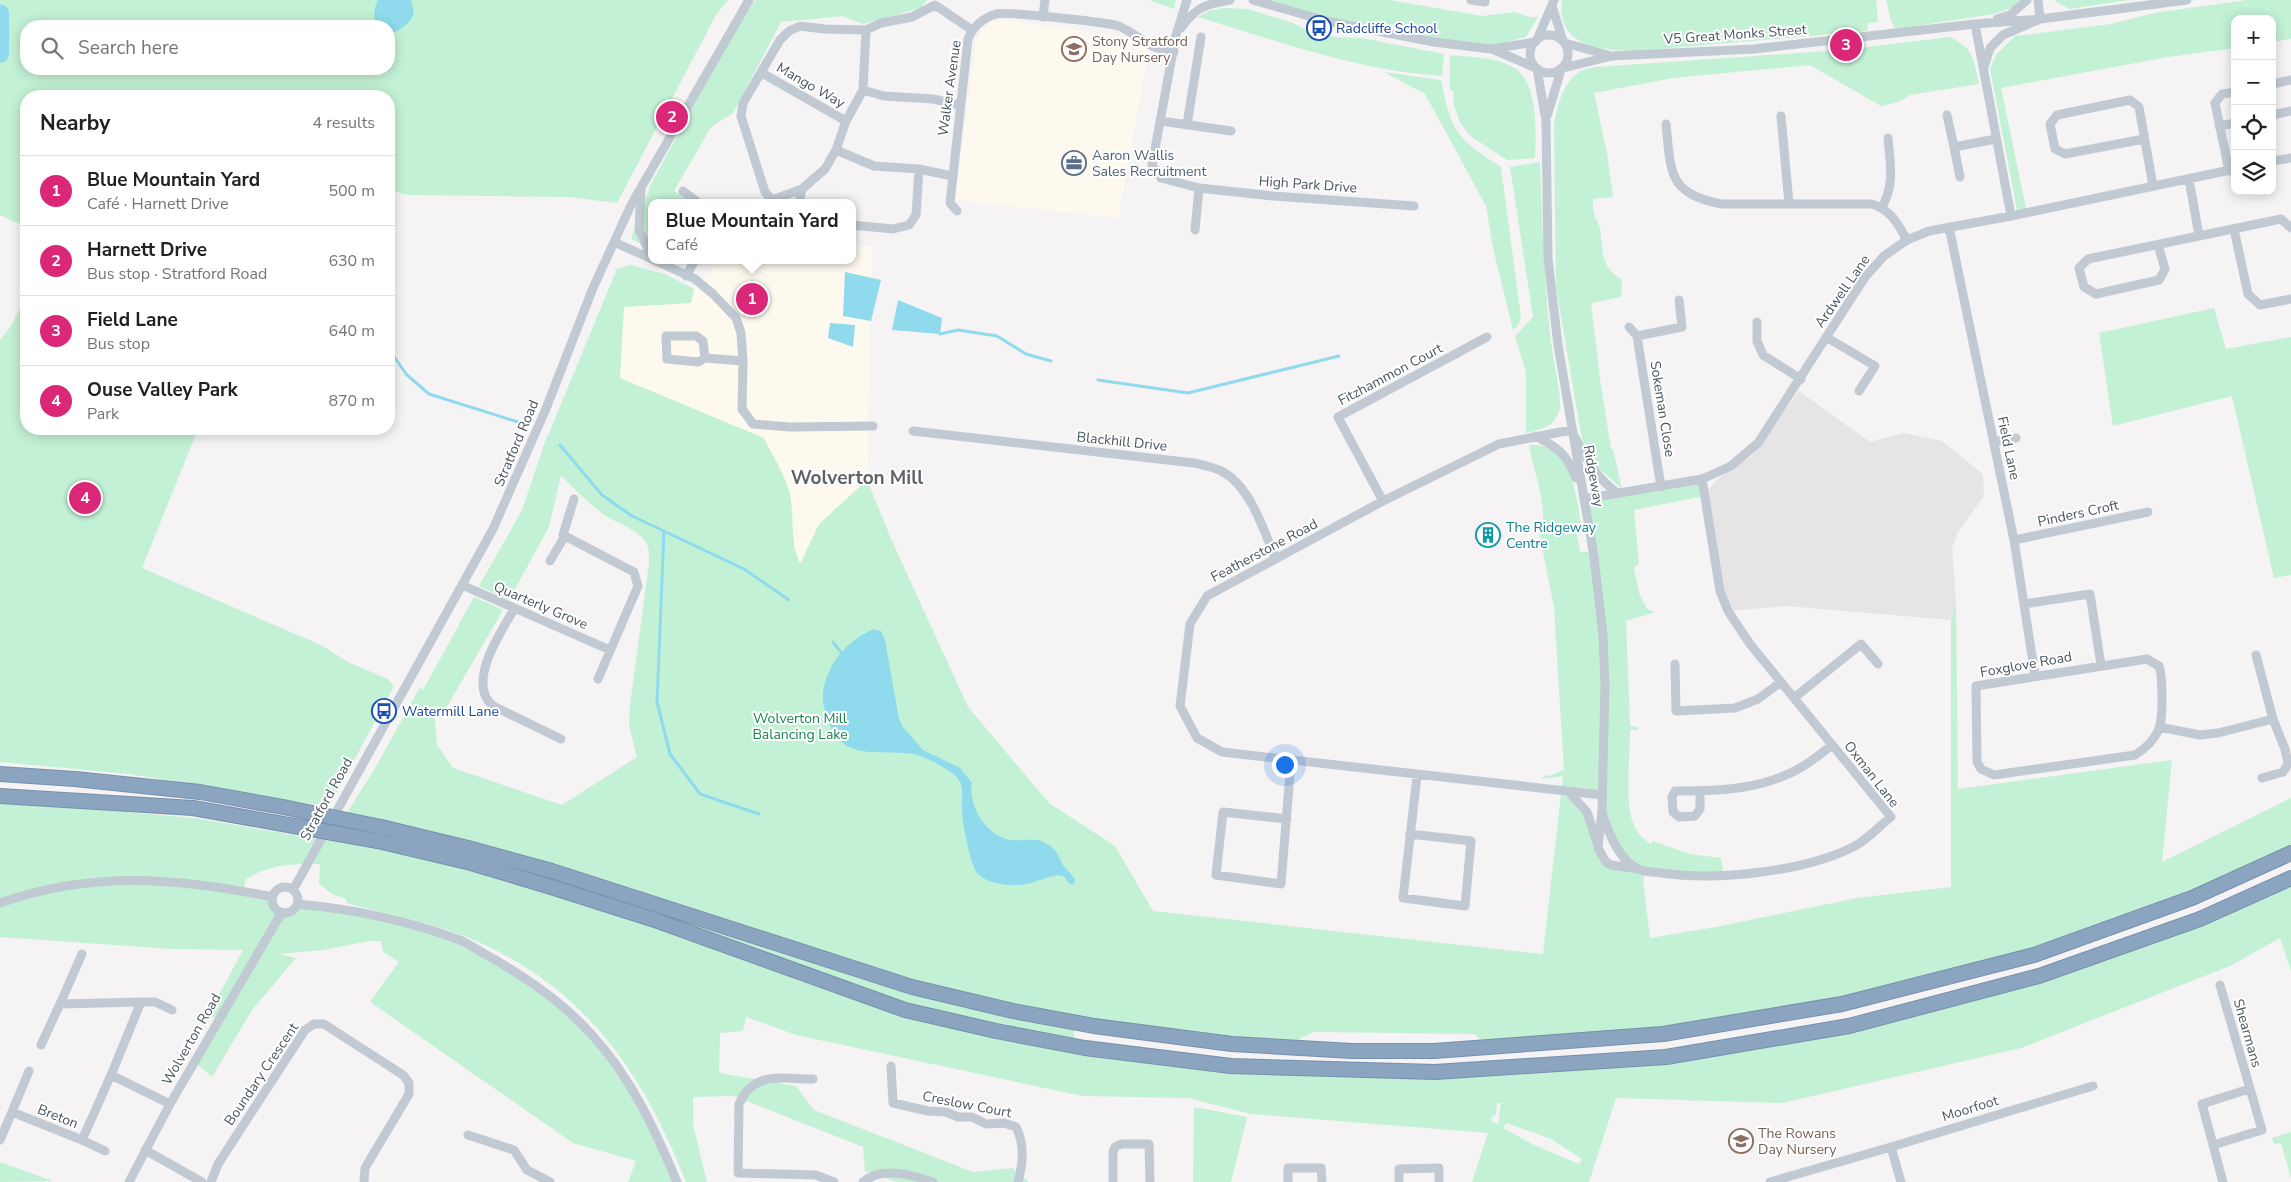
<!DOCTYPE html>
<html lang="en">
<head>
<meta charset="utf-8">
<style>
	body { margin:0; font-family:"Nunito Sans",sans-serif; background:#f6f6f6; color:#202124 }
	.controls { position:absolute; right:15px; top:15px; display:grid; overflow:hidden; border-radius:10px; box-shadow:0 2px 12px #0003 }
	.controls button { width:45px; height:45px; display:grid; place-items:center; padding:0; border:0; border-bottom:1px solid #e0e0e0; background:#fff; color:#202124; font:25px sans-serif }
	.you { position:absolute; left:1284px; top:764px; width:18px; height:18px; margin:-12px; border:4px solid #fff; border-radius:50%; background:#1a73e8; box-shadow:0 0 0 8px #1a73e833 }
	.badge { display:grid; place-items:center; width:32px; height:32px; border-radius:50%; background:#db2777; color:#fff; font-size:16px; font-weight:700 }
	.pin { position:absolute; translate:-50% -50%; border:2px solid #fff; box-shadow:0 1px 5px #0006 }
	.popup { position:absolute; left:648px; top:199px; width:208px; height:65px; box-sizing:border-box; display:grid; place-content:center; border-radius:10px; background:#fff; filter:drop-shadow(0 1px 4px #0005); font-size:16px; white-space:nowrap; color:#757577 }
	.popup b { font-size:19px; color:#202124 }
	.popup::after { content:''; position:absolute; left:50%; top:100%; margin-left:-10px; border:10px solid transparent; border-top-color:#fff }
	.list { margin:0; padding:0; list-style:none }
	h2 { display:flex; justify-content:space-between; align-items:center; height:65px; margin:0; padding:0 20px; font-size:21px }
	h2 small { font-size:16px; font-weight:400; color:#757577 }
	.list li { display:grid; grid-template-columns:32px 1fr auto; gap:15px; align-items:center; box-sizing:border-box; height:70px; padding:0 20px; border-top:1px solid #e0e0e0 }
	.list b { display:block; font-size:19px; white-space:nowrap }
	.list p { margin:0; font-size:16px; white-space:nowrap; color:#757577 }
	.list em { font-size:16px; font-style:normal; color:#757577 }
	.icon { flex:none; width:28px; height:28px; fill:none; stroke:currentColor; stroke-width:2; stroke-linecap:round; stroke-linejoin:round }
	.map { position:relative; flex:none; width:2291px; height:1182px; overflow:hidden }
	.search { position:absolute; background:#fff; box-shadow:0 2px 12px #0003; left:20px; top:20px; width:375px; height:55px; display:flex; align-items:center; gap:12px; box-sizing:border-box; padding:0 18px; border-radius:20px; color:#757577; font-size:19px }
	.panel { position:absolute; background:#fff; box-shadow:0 2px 12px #0003; left:20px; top:90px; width:375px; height:345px; border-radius:20px }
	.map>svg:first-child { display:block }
	.commercial { fill:#fdf9ef }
	.education { fill:#e6e4e5 }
	.green { fill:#c3f1d5; fill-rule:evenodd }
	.water { fill:#90daee }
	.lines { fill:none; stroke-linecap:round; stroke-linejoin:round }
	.stream { stroke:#90daee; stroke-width:3 }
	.river { stroke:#90daee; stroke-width:18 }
	.highway-casing { stroke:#7690ad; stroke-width:16 }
	.minor { stroke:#c1cad2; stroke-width:9 }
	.highway { stroke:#8ba5c1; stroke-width:14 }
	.highway-bridge-casing { stroke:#7690ad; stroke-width:16; stroke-linecap:butt }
	.highway-bridge { stroke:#8ba5c1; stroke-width:14 }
	.labels { text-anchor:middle; stroke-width:4; stroke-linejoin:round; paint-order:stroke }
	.transit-label { font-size:14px; fill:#164399; stroke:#fff; text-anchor:start }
	.street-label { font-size:14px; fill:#4a5661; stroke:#fff }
	.education-label { font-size:14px; fill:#785e54; stroke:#fff; text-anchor:start }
	.service-label { font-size:14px; fill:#4e5e75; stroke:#fff; text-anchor:start }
	.culture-label { font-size:14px; fill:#0d838f; stroke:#fff; text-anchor:start }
	.park-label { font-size:14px; fill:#17864f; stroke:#fff }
	.district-label { font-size:19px; font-weight:bold; fill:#5f6368; stroke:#fff }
</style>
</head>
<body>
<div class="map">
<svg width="2291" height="1182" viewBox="0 0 2291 1182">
	<rect width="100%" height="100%" fill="#f5f3f3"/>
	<path class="commercial" d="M1001 20 1129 37 1149 50 1118 218 955 200 976 40 986 25Z
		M852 246H872L867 480 819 524 800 565 795 552 791 532 790 494 620 378 623 307 691 303 694 289 718 260H852Z"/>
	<path class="education" d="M1799 391 1870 442 1904 433 1942 441 1983 474 1984 496 1958 532 1952 548 1956 603 1951 620 1786 606 1728 611 1704 496 1717 479 1751 457Z"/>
	<path class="green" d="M0 0H728L716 15 617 203 569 197 408 195 389 190V96H26V227L0 215ZM26 26H389V69H26Z
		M755 0H927L921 8 863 24 843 16 781 22 733 113 711 127 674 191 697 203 678 200 676 203H652V249L631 239 651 184 740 20Z
		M1149 0H1176L1174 9Z
		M1265 0H1390L1482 16 1515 12 1530 17H1538L1526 37 1493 46 1432 39 1413 27 1395 24 1370 28 1299 11Z
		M1562 0H1876L1878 22 1868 23 1867 31 1634 51C1599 50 1556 46 1562 0Z
		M1886 0H2019L2014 7 1994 14 1895 29 1891 21Z
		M2054 0H2129L2069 9Z
		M2247 0H2291V39L2272 42V19H2235V48L2168 57 2001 88 2026 208 2017 210 1990 69 1996 55 2015 36 2111 24 2154 13Z
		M1224 8 1248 9 1293 23 1309 31 1336 37 1361 38 1444 54 1442 76C1358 71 1278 41 1198 17L1208 11Z
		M1950 37C1975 49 1973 59 1979 84L1910 95 1898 102 1881 106 1810 65 1673 78 1594 93 1607 153 1613 197 1593 199C1593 204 1593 209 1594 214 1595 219 1599 224 1600 229 1604 252 1599 265 1622 280L1621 297 1591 303 1600 379 1611 449H1613L1622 489 1599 468 1582 439 1556 288 1554 125C1557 107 1563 80 1581 71 1585 69 1591 68 1596 67L1842 50Z
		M1450 55C1470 57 1493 57 1511 66 1539 79 1536 132 1535 158L1507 160 1469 135 1460 122 1454 106 1453 91 1450 89Z
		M1384 72 1441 80C1451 132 1457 138 1501 167L1521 317 1518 326 1513 330 1493 248 1486 206 1425 94Z
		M1540 162C1542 219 1544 276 1550 333 1551 349 1562 396 1560 408 1555 427 1543 429 1526 433V372L1515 336 1533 317 1510 167Z
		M631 265 667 275 694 289 691 303 624 307 620 378 764 438C771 453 788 480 790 495 795 520 789 537 800 564L819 524 867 480 892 541 968 707 1049 803 1115 846 1153 911 1543 954 1563 776 1543 779 1544 775 1549 776 1564 770 1554 607 1539 532C1551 512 1532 468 1529 445 1540 445 1550 446 1559 454 1574 468 1579 512 1582 532L1577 534 1580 552H1591L1584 499 1702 479 1704 496 1634 510 1639 564 1634 568 1639 593 1647 609 1655 612 1626 621 1630 726 1638 727V730H1630C1630 754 1625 799 1632 820 1635 831 1642 838 1651 844L1653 841 1690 854 1721 858 1724 876 1645 871 1643 881 1650 938 1716 927 1857 898 1951 887V620L1956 603 1958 789 2172 760 2162 862 2291 798V853L2034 955 1842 1004 1663 1034 1489 1048 1475 1034 1313 1032 1301 1038 1293 1048 1074 1022V1046L1231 1066 1435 1072 1666 1057 1849 1026 2039 976 2291 878V971L2280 938 2230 966 2021 1048 1782 1103 1616 1098 1589 1182H1472L1488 1133 1251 1114 1188 1098 1082 1096 796 1035 746 1017 743 1031 720 1033 719 1073 796 1086 814 1110 973 1172 1012 1168 1029 1182H897L865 1171 863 1147 734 1096 693 1097V1124L707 1182H686C645 1077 589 993 483 944 440 924 392 915 346 903L347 899 334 895 319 884 320 864C293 864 268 864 245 880L244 892 273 897 274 906C281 915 289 914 296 906L328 907 459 940 558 1001 632 1088 677 1182H628L636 1161 573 1143 370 1002 399 962 383 952 381 941H369L323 950 279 954 296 958 252 1010 212 1077 197 1064 219 1020 208 1015 243 950 172 949 0 937V804L65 807 194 818 329 841 374 770 420 687 423 690 474 597 503 610 441 717 434 709 437 745 453 768 562 805 637 757 629 725 630 705 649 563C649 556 650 548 645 541 636 529 619 524 606 516 589 504 575 490 561 475L549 527 509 600 479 586 522 510 544 445 617 269ZM1570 792 1602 795 1610 834 1636 869C1594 865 1601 846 1587 814 1584 806 1576 799 1570 792ZM1497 1103H1501L1498 1124 1491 1121 1492 1116 1496 1115ZM1507 1123 1551 1139 1582 1159 1579 1164 1534 1145 1503 1128Z
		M26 297V429H198L142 568 321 645 348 662 388 679 394 686 329 807 129 774 0 762V340L12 324Z
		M2214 308 2226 349 2291 337V575L2274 578 2232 396 2113 426 2099 333Z
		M1194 1107 1247 1117 1231 1182H1193Z
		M2291 1132V1178L2281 1143 2274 1144 2272 1138Z
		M0 1162 53 1181 0 1182Z"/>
	<path class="water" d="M378 0H411L414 14C408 25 401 30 389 34V26H379C372 19 374 8 378 0Z
		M845 272 881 280 871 321 843 316Z
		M898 300 942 318 940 334 892 330Z
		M830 323 855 325 853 347 828 338Z
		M874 629 881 631 885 640 899 719 903 727 923 750 960 768 972 783C968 806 986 835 1010 840 1023 842 1035 836 1047 844 1057 849 1058 856 1063 865 1066 870 1072 874 1075 880L1074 884H1070L1063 876 1058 875C1045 877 1031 885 1018 885 1006 886 987 883 978 874 970 866 962 821 962 809 961 796 966 783 953 774 943 766 925 756 912 754 876 749 841 763 827 717 823 705 821 695 825 683 832 658 850 639 874 629Z"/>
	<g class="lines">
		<path class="stream" d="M940 334 958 330 997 336 1026 354 1051 361
			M389 349 406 374 429 394 518 422
			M1098 380 1188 393 1339 356
			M560 445 602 495 632 516 744 569 789 600
			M664 531 657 702 670 754 700 794 759 814
			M833 642 843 655"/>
		<path class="river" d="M0 13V54"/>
		<defs>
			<path id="highway" d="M0 774 75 779 200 792 283 807
				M0 796 193 808 277 823
				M381 827 468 848 552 871 912 987 1013 1011 1094 1026 1232 1044 1352 1051H1434L1663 1034 1842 1004 2034 955 2192 898 2291 853
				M378 841 471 863 548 886 652 919 905 1010 996 1031 1085 1048 1231 1066 1435 1072 1666 1057 1849 1026 2039 976 2200 919 2291 878"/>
		</defs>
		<use href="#highway" class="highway-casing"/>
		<path class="minor" d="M1187 0 1176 35 1152 165 1161 178 1199 188 1195 230
			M1253 0 1326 21 1434 42 1491 49 1535 42
			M1471 0 1485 2
			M1552 6 1563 41
			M1043 17 1045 0
			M1997 19 2010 15 2027 0
			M1975 24 2011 216
			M1181 28C1196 7 1206 4 1230 0
			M1530 54a19 19 0 1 1 38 0a19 19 0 1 1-38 0Z
			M1537 40 1554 0
			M1565 43 1608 55
			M1492 49 1536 68
			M1984 67 1990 48 2003 35 2040 19 2038 0
			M1563 68 1612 56 1754 49 1975 24 2040 19 2187 0
			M1537 69 1546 121 1548 259 1558 345 1594 557 1603 635 1605 685 1602 810 1598 848 1606 862 1611 865 1638 869
			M762 73 846 121
			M2272 84 2291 80
			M863 90 884 96 933 99 959 105
			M1947 115 1954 147 1996 139
			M2272 115 2291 111
			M1547 116 1561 70
			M1781 116 1789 204
			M1161 121 1231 131
			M1666 124C1671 171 1667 194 1722 204H1872C1891 210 1898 224 1907 240
			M1187 125 1201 37
			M2219 126 2235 123
			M2144 139 2065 154 2055 149 2050 124 2057 115 2130 100 2139 107 2153 186
			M1954 147 1960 177
			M836 150 874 166 919 169 952 176
			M2272 161 2291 158
			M2229 171 2215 103 2222 94 2235 92
			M1199 188 1273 196 1414 206
			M641 191 639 230 652 258
			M683 191 699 203
			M772 200 765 192 741 116 743 103 780 40 789 31 800 26 824 29 866 30 881 23 912 17 935 5 972 30
			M771 203 772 200 802 189 825 169 836 150 846 121 863 90 866 30
			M799 203 802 189
			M1882 207C1895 185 1890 162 1888 138
			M957 211 950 203 968 39C973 27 983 18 996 14 1006 11 1100 22 1115 25 1129 29 1139 39 1152 46 1158 49 1167 50 1174 52
			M852 225 893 229 909 225 916 215 919 169
			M1949 227 2014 540 2035 675
			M2234 229 2248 294 2260 305 2291 299
			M2199 236 2281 219 2291 228
			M614 242 652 259
			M2158 245 2165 269 2159 280 2096 294 2084 287 2079 268 2088 259 2199 236 2189 179
			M654 260 695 279 713 294 736 318 741 333 743 361 742 409 753 424 790 427 873 426
			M686 276 695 260
			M1757 322V341L1763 355 1801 379
			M1629 327 1637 336
			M1826 337 1875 366 1859 391
			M705 358 703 341 696 336H666L667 359 698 362 705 358 743 361
			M913 431 1194 463C1203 465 1214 467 1223 472 1251 487 1264 532 1276 559
			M1536 436C1558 448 1567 454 1576 478
			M1994 442 2016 438
			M1661 487 1637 336 1682 327 1679 300
			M574 499 563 535 634 572 638 586 598 679
			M1584 499 1702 479 1731 466 1758 443 1865 277 1884 256 1907 240 1929 231 2011 216 2235 169
			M1383 501 1338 417 1487 337
			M2014 540 2148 512
			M550 561 565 536
			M462 585 610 650
			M2024 604 2090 594 2101 665
			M514 609C502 631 472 673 487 699 488 702 493 705 495 707L561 739
			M2256 655 2273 719 2285 749 2288 764 2283 772 2262 778
			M2147 659 2159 666C2163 677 2163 718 2159 729 2154 740 2145 749 2135 755L1994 775 1981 769 1977 762 1976 686Z
			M1675 664 1676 711 1735 708 1758 699 1781 682
			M1794 698 1861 644 1878 664
			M2159 727 2200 735 2218 733 2273 719
			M1700 791V809L1695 816 1679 817 1673 812 1672 797 1675 791C1718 791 1762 790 1800 768 1811 762 1822 753 1832 745
			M1569 792 1587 812 1597 843
			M1602 795 1222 752 1197 738 1180 706 1190 624 1207 596 1383 501 1499 444 1571 430C1584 454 1595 477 1617 493
			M1602 813C1608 831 1619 861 1638 869 1645 872 1654 872 1661 873 1717 881 1805 872 1855 846 1868 839 1879 826 1891 817L1750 644 1728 611 1720 591 1702 479
			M1287 819 1223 812 1216 875 1281 884 1291 761
			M1410 834 1471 841 1465 906 1403 898 1417 776
			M272 900a13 13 0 1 1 26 0a13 13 0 1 1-26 0Z
			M293 890 493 529 545 411 593 288 631 205 749 0
			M0 903C94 870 177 878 273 897
			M298 904C351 909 406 920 457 939 466 942 475 948 483 953 523 975 562 1001 592 1035 631 1077 655 1130 677 1182
			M82 954 60 1004 141 1002 111 1075 170 1104
			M141 1002H155L172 1010
			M41 1045 60 1004
			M891 1066 893 1103 928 1111 946 1112 958 1117H972L986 1124 1004 1123 1016 1127C1025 1145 1023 1163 1018 1182
			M29 1071 12 1112 82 1140 111 1075
			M813 1079C782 1079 754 1070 739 1104L738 1173 816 1175 834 1182
			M468 1135 514 1150 527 1170 550 1182
			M0 1140 12 1112
			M82 1140 105 1151
			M2213 1145 2262 1130 2220 985
			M145 1150 202 1182
			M129 1182 170 1104 282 912
			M211 1182 218 1164 305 1030 314 1024H324L403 1075 409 1083V1094L365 1168 364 1182
			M863 1182C882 1166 912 1175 933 1182
			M1113 1182V1152L1115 1147 1121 1144H1149L1150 1182
			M1288 1182V1168H1321L1322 1182
			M1399 1182V1169L1439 1168V1182
			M1770 1182 1891 1147
			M1901 1182 1891 1147 2093 1086
			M2223 1182 2202 1104 2249 1089"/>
		<use href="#highway" class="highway"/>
		<defs>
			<path id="highway-bridge" d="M283 807 381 827
				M277 823 378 841"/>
		</defs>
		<use href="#highway-bridge" class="highway-bridge-casing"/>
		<use href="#highway-bridge" class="highway-bridge"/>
	</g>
	<defs>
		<symbol id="bus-ring" viewBox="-11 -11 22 22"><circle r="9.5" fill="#fff" stroke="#1a4fb4" stroke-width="1.5"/><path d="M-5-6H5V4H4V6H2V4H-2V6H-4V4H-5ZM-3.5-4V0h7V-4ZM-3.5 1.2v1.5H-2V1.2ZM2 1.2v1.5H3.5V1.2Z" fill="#1a4fb4"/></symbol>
		<symbol id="school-ring" viewBox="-11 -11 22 22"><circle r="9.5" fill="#fff" stroke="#8d6e63" stroke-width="1.5"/><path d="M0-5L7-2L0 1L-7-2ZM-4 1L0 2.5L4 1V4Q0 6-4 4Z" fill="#8d6e63"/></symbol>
		<symbol id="office-ring" viewBox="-11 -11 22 22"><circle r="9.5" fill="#fff" stroke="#5c6f8a" stroke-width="1.5"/><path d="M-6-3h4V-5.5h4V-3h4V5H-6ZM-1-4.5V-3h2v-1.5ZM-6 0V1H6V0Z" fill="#5c6f8a"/></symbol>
		<symbol id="building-ring" viewBox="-11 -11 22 22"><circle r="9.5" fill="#fff" stroke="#0f9aa8" stroke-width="1.5"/><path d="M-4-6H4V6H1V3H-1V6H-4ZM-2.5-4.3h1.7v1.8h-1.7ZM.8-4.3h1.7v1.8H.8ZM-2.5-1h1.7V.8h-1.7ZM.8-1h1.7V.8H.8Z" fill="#0f9aa8"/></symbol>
	</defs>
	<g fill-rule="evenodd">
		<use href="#bus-ring" x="1305" y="14" width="28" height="28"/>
		<use href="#school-ring" x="1060" y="35" width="28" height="28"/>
		<use href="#office-ring" x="1060" y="149" width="28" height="28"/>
		<use href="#building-ring" x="1474" y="521" width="28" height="28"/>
		<use href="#bus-ring" x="370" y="697" width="28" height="28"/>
		<use href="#school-ring" x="1727" y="1127" width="28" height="28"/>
	</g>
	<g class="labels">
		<g class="transit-label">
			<text x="1336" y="33">Radcliffe School</text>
			<text x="402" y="716">Watermill Lane</text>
		</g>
		<g class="street-label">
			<text transform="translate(1735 34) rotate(-4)" y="5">V5 Great Monks Street</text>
			<text transform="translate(811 85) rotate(30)" y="5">Mango Way</text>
			<text transform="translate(949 88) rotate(-82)" y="5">Walker Avenue</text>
			<text transform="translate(1308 184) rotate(4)" y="5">High Park Drive</text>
			<text transform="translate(1842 291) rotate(-55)" y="5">Ardwell Lane</text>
			<text transform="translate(1390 374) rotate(-28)" y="5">Fitzhammon Court</text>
			<text transform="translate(1663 409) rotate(81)" y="5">Sokeman Close</text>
			<text transform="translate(1122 441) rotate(6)" y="5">Blackhill Drive</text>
			<text transform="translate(516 443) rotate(-67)" y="5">Stratford Road</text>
			<text transform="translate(2009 448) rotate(78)" y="5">Field Lane</text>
			<text transform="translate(1594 476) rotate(80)" y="5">Ridgeway</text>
			<text transform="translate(2078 513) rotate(-12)" y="5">Pinders Croft</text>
			<text transform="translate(1264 550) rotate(-28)" y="5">Featherstone Road</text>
			<text transform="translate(541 605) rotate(23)" y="5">Quarterly Grove</text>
			<text transform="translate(2026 664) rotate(-10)" y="5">Foxglove Road</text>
			<text transform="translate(1872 774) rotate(52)" y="5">Oxman Lane</text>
			<text transform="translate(326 799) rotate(-61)" y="5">Stratford Road</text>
			<text transform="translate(2248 1033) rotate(74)" y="5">Shearmans</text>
			<text transform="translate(191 1039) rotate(-60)" y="5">Wolverton Road</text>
			<text transform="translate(261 1074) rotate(-56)" y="5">Boundary Crescent</text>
			<text transform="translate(967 1104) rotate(11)" y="5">Creslow Court</text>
			<text transform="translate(1970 1108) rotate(-17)" y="5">Moorfoot</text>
			<text transform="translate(58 1116) rotate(22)" y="5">Breton</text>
		</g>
		<g class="education-label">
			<text x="1092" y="46">Stony Stratford<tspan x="1092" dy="16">Day Nursery</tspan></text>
			<text x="1758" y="1138">The Rowans<tspan x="1758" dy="16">Day Nursery</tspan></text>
		</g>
		<g class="service-label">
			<text x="1092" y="160">Aaron Wallis<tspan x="1092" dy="16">Sales Recruitment</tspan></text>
		</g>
		<g class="culture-label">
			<text x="1506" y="532">The Ridgeway<tspan x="1506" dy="16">Centre</tspan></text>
		</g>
		<g class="park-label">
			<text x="800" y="723">Wolverton Mill<tspan x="800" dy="16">Balancing Lake</tspan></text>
		</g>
		<g class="district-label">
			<text x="857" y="484">Wolverton Mill</text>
		</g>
	</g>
</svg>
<div class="controls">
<button>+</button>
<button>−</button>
<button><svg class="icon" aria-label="locate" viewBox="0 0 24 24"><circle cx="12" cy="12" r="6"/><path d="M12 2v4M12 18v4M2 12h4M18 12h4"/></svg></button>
<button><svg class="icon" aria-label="layers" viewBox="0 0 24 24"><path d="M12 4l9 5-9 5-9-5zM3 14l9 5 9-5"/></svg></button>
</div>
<div class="you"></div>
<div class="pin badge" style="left:752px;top:299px">1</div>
<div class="popup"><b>Blue Mountain Yard</b>Café</div>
<div class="pin badge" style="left:672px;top:117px">2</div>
<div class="pin badge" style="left:1846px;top:45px">3</div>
<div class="pin badge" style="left:85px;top:498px">4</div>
<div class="search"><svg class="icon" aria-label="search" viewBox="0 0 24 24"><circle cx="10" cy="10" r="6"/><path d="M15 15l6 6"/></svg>Search here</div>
<section class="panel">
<h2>Nearby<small>4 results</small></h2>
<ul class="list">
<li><span class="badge">1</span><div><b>Blue Mountain Yard</b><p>Café · Harnett Drive</p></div><em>500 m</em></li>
<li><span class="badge">2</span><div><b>Harnett Drive</b><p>Bus stop · Stratford Road</p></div><em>630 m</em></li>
<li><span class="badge">3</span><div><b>Field Lane</b><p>Bus stop</p></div><em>640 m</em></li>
<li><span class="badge">4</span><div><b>Ouse Valley Park</b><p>Park</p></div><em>870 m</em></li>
</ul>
</section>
</div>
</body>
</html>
